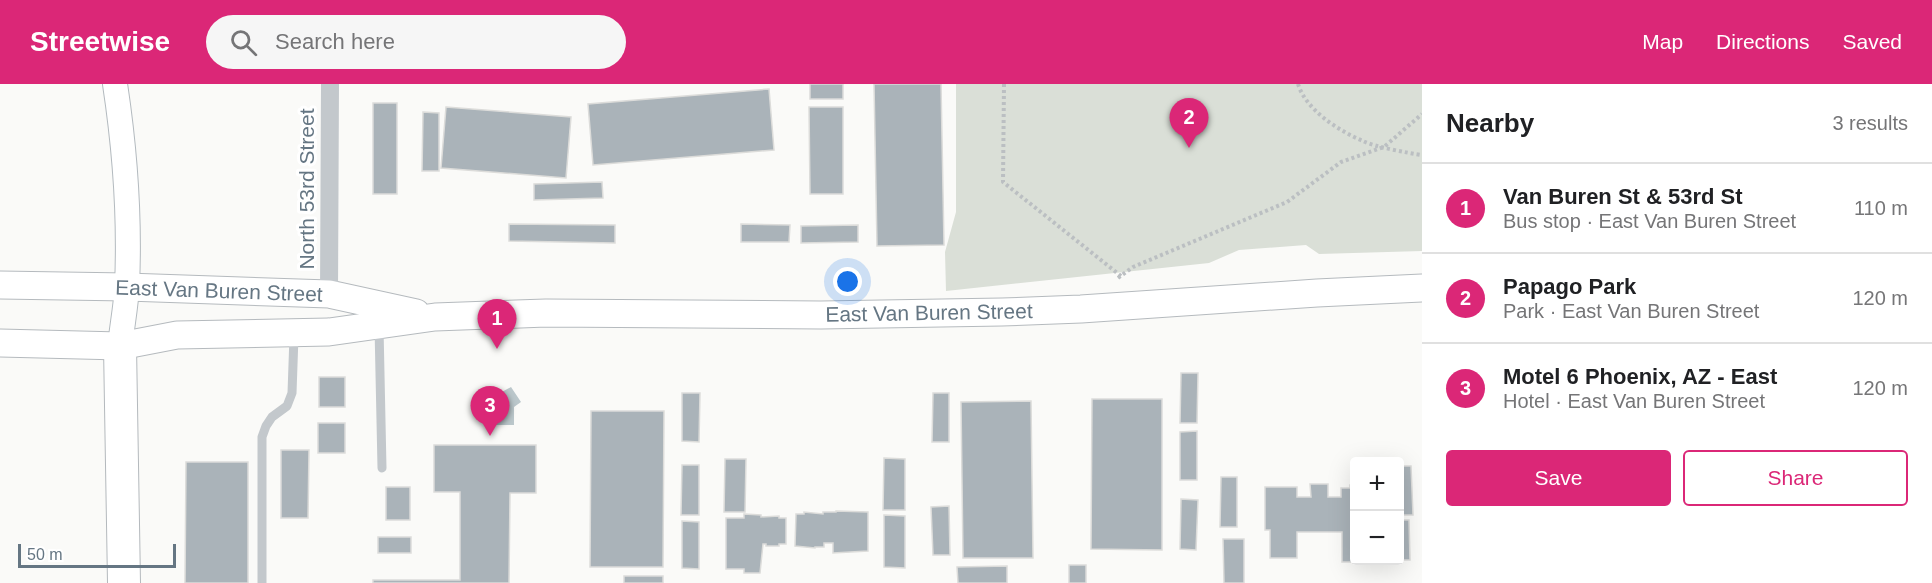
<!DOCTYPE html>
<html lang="en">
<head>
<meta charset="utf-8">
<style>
	body { margin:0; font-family:Arial,sans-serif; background:#f6f6f6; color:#202124 }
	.controls { position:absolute; right:18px; bottom:18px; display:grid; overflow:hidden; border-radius:6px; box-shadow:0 6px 24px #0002 }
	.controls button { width:54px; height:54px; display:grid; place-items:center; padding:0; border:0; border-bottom:2px solid #e0e0e0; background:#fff; color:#202124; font:30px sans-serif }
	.scale { position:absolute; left:18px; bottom:15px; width:158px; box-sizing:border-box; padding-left:6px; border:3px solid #657683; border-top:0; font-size:16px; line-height:21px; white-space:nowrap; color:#657683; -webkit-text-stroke:4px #fff; paint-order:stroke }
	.you { position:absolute; left:848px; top:198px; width:21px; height:21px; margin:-15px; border:4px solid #fff; border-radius:50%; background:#1a73e8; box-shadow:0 0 0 9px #1a73e833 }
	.badge { display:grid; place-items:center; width:39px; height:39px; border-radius:50%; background:#db2777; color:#fff; font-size:20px; font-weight:700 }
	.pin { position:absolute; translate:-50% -50px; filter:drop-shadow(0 2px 3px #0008) }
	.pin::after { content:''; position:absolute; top:32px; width:21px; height:18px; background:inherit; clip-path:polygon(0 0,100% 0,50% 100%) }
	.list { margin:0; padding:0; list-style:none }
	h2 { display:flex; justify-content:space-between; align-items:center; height:78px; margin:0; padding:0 24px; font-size:26px }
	h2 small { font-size:20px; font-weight:400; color:#757577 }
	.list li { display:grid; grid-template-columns:39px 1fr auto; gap:18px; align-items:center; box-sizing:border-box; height:90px; padding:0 24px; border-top:2px solid #e0e0e0 }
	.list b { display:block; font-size:22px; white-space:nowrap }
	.list p { margin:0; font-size:20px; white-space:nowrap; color:#757577 }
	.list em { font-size:20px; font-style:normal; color:#757577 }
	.actions { display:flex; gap:12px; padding:18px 24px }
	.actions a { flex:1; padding:14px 0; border:2px solid #db2777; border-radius:6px; text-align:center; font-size:21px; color:#db2777 }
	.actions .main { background:#db2777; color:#fff }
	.icon { flex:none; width:33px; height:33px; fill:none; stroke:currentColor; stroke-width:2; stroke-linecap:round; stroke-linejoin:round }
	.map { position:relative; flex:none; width:1422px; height:499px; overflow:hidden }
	header { display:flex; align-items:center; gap:36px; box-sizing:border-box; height:84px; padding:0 30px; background:#db2777; color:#fff }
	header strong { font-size:28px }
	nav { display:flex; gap:33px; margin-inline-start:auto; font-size:21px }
	.search { width:420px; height:54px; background:#f6f6f6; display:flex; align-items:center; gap:15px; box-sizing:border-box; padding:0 21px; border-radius:33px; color:#757577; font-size:22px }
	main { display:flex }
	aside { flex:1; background:#fff }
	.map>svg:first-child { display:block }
	.green { fill:#dadfd7 }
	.water { fill:#bbc7cb }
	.building { fill:#aab3b9; stroke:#dcdcda; stroke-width:1.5 }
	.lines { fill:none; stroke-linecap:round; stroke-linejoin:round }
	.secondary-casing { stroke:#b3babf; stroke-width:26 }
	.primary-casing { stroke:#b5babe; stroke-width:29 }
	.highway-casing { stroke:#b4b9bd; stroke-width:34 }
	.path { stroke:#bbbfc2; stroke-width:4; stroke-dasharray:3 3; stroke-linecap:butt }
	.lane { stroke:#c3c8cc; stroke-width:9 }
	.street { stroke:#c3c8cc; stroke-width:18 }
	.secondary { stroke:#fff; stroke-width:24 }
	.primary { stroke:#fff; stroke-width:27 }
	.highway { stroke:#fff; stroke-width:32 }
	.labels { text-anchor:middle; stroke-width:6; stroke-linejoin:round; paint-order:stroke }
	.street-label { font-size:21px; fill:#657683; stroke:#fff }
</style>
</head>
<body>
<header>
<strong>Streetwise</strong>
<div class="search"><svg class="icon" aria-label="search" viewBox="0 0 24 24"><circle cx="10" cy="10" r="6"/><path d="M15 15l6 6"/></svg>Search here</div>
<nav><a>Map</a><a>Directions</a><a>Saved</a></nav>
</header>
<main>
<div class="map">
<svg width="1422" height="499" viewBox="0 0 1422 499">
	<rect width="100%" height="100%" fill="#fafaf8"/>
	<path class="green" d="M956 0H1422V167L1319 170 1306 161 1239 166 1209 179 946 207 945 168 956 128Z"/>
	<path class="water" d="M511 303 521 318 514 323V341H490L489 315Z"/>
	<path class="building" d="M810 0H843V15H810Z
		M874 0H941L944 161 877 162Z
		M769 5 774 66 593 81 588 20Z
		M373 19H397V110H373Z
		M446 23 571 33 566 94 441 84Z
		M809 23H843V110H810Z
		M423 28 439 29V87H422Z
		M602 98 603 114 534 116V100Z
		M509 140 615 141V159L509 157Z
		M741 140 790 141 789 158H741Z
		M858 141V158L801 159V142Z
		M1181 289H1198L1197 339H1180Z
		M319 293H345V323H319Z
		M682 309H700L699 358 682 357Z
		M933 309H949V358H932Z
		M1092 315H1162V466L1091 465Z
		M1031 317 1033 474H963L961 318Z
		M591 327H664L663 483H590Z
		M318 339H345V369H318Z
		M1197 347V396H1180V348Z
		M434 361H536V409H510L509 499H373V496H460V408H434Z
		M281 366H309L308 434H281Z
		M884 374 905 375V426H883Z
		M725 375H746L745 428H724Z
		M186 378H248V499H185Z
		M682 381H699V431H681Z
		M1400 382H1411L1413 431H1400Z
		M1221 393H1237V443H1220Z
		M1310 400H1328V413H1341V404H1350V401H1354V476L1373 478H1342V448H1297V474H1270V446H1265V403H1297V413H1311Z
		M386 403H410V436H386Z
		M1181 415 1198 416 1196 466 1180 465Z
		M949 422 950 471H933L931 423Z
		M836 427 868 428V467L833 469V459H824V463H815V464L795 462 796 430H804V428L823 430V428H836Z
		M744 430 761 431V433L779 432V434H786V460H779V462H766V460H763L760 489H744V485H726V434H744Z
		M884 431 905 432V484L884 483Z
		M1400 436H1409L1410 476H1400Z
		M682 437 699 438V485L682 484Z
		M378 453H411V469H378Z
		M1223 455H1244V499H1224Z
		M1069 481H1086V499H1069Z
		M1007 482V499H958L957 483Z
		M624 492H663V499H624Z"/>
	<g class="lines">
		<defs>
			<path id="secondary" d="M115 0C125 66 130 135 127 202 126 222 122 242 120 262"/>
			<path id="primary" d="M0 201 127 203 329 210 416 229
				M0 259 120 262 177 251 329 248 435 233 546 229 821 231 1002 228 1081 225 1317 209 1422 204"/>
			<path id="highway" d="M120 262 124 499"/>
		</defs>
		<use href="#secondary" class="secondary-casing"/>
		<use href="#primary" class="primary-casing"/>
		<use href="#highway" class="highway-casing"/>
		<path class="path" d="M1004 0 1003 98 1121 192
			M1298 0C1306 26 1339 47 1363 57 1375 63 1408 69 1422 71
			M1118 194 1133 183 1287 118 1341 78 1384 63 1422 30"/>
		<path class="lane" d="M379 243 382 384
			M262 499V353L266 342 272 333 287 322 292 309 294 252"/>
		<path class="street" d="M329 210 330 0"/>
		<use href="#secondary" class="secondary"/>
		<use href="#primary" class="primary"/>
		<use href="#highway" class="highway"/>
	</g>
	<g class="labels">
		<g class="street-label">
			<text transform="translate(307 105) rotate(-90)" y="7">North 53rd Street</text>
			<text transform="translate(219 207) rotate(2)" y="7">East Van Buren Street</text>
			<text transform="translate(929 229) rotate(-1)" y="7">East Van Buren Street</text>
		</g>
	</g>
</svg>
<div class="controls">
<button>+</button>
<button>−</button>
</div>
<div class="scale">50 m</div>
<div class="you"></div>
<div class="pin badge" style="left:497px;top:265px">1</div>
<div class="pin badge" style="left:1189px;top:64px">2</div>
<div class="pin badge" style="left:490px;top:352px">3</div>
</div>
<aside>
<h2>Nearby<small>3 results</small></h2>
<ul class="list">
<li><span class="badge">1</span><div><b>Van Buren St &amp; 53rd St</b><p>Bus stop · East Van Buren Street</p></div><em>110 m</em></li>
<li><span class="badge">2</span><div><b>Papago Park</b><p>Park · East Van Buren Street</p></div><em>120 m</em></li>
<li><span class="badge">3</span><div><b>Motel 6 Phoenix, AZ - East</b><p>Hotel · East Van Buren Street</p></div><em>120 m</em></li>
</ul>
<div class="actions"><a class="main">Save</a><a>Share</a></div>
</aside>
</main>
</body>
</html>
